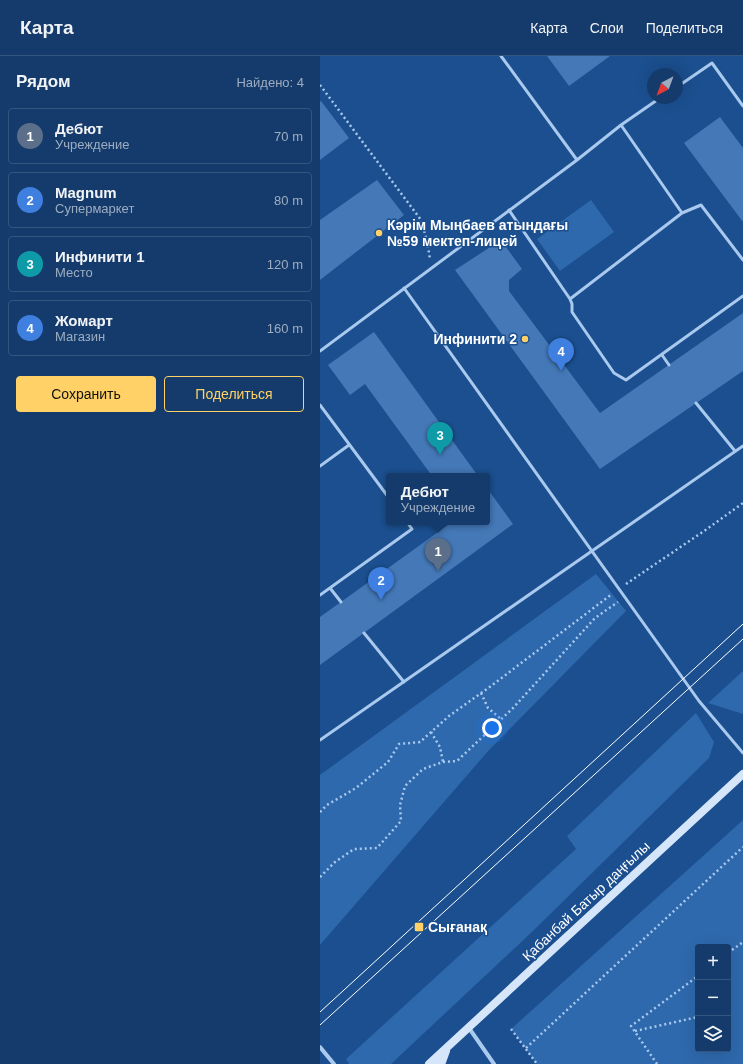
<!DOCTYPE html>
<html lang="ru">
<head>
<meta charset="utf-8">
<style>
	body { margin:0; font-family:Arial,sans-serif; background:#1d4271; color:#f1f3f6 }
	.controls { position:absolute; right:12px; bottom:12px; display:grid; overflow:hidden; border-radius:4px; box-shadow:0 4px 16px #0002 }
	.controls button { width:36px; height:36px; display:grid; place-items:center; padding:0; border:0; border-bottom:1px solid #33557e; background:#143b6b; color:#f1f3f6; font:20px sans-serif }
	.compass { position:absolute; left:327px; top:12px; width:36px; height:36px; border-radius:50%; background:#143b6b; box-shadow:0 4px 16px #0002; rotate:221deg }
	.you { position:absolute; left:172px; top:672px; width:14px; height:14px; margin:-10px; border:3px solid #fff; border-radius:50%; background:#1a73e8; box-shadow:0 0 0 6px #1a73e833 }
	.badge { display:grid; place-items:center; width:26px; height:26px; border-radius:50%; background:#ffd166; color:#fff; font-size:13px; font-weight:700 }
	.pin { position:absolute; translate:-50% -33px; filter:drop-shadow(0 1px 2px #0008) }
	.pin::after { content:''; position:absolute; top:21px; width:14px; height:12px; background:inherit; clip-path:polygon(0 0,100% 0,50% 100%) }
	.popup { position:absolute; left:66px; top:417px; width:104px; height:52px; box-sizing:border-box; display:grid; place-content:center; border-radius:4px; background:#143b6b; filter:drop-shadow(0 1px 3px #0005); font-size:13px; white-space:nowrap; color:#9dadc1 }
	.popup b { font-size:15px; color:#f1f3f6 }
	.popup::after { content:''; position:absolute; left:50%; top:100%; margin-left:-8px; border:8px solid transparent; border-top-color:#143b6b }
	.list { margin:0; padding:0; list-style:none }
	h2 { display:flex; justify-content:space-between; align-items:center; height:52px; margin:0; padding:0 16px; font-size:17px }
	h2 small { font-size:13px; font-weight:400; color:#9dadc1 }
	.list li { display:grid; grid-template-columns:26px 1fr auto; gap:12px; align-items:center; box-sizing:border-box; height:56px; margin:0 8px 8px; padding:0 8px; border:1px solid #33557e; border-radius:4px }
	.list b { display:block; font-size:15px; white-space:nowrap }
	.list p { margin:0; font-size:13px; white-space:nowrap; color:#9dadc1 }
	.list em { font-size:13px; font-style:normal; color:#9dadc1 }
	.actions { display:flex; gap:8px; padding:12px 16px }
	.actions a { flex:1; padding:9px 0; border:1px solid #ffd166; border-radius:4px; text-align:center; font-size:14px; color:#ffd166 }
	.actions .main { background:#ffd166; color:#111 }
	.icon { flex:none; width:22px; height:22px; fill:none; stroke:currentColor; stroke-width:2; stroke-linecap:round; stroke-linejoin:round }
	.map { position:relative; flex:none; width:423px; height:1008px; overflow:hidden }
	header { display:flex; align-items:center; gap:24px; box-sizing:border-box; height:56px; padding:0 20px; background:#143b6b; border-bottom:1px solid #33557e }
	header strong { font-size:19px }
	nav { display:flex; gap:22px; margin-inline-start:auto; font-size:14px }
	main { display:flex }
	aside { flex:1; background:#143b6b }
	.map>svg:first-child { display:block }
	.green { fill:#2e69ad; fill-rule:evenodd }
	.building { fill:#4478b7 }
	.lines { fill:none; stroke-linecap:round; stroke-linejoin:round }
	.path { stroke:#a9c9ee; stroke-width:2.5; stroke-dasharray:2 3; stroke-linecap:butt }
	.lane { stroke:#a9c9ee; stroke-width:3 }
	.street { stroke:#a9c9ee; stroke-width:4 }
	.secondary { stroke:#d6e6fa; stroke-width:8 }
	.tram { stroke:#fff; stroke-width:1 }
	.poi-dot { fill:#ffd166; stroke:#1b4f8f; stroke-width:1.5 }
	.labels { text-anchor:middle; stroke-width:3; stroke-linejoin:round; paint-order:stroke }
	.poi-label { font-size:14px; font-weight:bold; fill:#fff; stroke:#1b4f8f; text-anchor:start }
	.street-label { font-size:14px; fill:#fff; stroke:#1b4f8f }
</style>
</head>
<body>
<header>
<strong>Карта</strong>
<nav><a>Карта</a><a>Слои</a><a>Поделиться</a></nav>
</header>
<main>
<aside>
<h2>Рядом<small>Найдено: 4</small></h2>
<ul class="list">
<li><span class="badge" style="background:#5c6f8a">1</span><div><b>Дебют</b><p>Учреждение</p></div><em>70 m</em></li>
<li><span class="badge" style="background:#3f7fe0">2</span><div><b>Magnum</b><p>Супермаркет</p></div><em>80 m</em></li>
<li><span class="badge" style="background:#0f9aa8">3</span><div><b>Инфинити 1</b><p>Место</p></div><em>120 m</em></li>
<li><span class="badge" style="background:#3f7fe0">4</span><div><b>Жомарт</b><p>Магазин</p></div><em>160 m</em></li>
</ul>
<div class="actions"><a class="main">Сохранить</a><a>Поделиться</a></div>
</aside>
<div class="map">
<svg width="423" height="1008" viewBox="0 0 423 1008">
	<rect width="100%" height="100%" fill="#1b4f8f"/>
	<path class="green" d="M271 144 294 176 240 215 217 183Z
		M276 518 306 555 169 694 0 889V719Z
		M423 615V658L388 647Z
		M376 657 394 686 389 702 213 875 71 1008H29L26 1003 256 793 247 780Z
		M423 764V1008H217L191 973ZM378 891H408V993H378Z"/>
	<path class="building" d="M227 0H290L249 30Z
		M1 45 29 82 0 104V46Z
		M400 61 423 92V166L364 87Z
		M57 124 84 159 0 224V164Z
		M181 184 202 213 189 224V235L280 357 423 257V315L280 413 135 214Z
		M54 276 158 420H112L45 328 30 339 8 309Z
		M167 432 193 468 0 609V561L132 466H167Z"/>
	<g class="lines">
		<path class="path" d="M0 29 101 164 107 185 110 203
			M306 528 387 473 423 447
			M161 637 168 652 181 663
			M111 676 120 691 123 706
			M0 756 7 749 36 732 68 706 79 688 100 686 129 660 171 630 292 538
			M0 821 15 806 34 793 57 792 81 765 80 749 85 730 103 713 123 706 137 705 193 652 275 562 298 546
			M408 897 423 886
			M191 973 217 1008
			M315 975 378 961
			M206 992 423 791
			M337 1008 311 970 378 920"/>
		<path class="lane" d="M181 0 257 104
			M357 31 392 7 423 50
			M301 69 362 157 381 149 423 204
			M189 154 250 243 252 248V256L294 317 306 324 423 240
			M84 232 379 645 423 697
			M250 243 362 157
			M0 295 257 104 301 69 340 42
			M342 299 349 309
			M376 347 415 395
			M0 349 69 442
			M0 410 29 389
			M10 532 21 546
			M0 539 92 473 87 466
			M44 577 84 626
			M0 684 423 390"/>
		<path class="street" d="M149 972 174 1008
			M0 991 14 1008"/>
		<path class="secondary" d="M109 1008 423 718
			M119 1008 122 1006 126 995"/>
		<path class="tram" d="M0 956 423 568
			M0 969 423 583"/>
	</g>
	<g class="poi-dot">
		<circle cx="59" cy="177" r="4"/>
		<circle cx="205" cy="283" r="4"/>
		<rect x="94" y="866" width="10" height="10" rx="2"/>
	</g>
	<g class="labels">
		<g class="poi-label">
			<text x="67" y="174">Кәрім Мыңбаев атындағы<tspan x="67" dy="16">№59 мектеп-лицей</tspan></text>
			<text x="197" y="288" text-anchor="end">Инфинити 2</text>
			<text x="108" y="876">Сығанақ</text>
		</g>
		<g class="street-label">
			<text transform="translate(266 845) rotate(-43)" y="5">Қабанбай Батыр даңғылы</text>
		</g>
	</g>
</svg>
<div class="controls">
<button>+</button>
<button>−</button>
<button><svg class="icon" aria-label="layers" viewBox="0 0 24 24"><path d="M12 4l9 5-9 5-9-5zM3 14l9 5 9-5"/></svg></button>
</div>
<svg class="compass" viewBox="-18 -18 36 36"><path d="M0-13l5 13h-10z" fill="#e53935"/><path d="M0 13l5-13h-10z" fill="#9dadc1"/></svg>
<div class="you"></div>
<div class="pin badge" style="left:118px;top:515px;background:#5c6f8a">1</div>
<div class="popup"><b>Дебют</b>Учреждение</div>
<div class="pin badge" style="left:61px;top:544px;background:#3f7fe0">2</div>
<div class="pin badge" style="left:120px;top:399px;background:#0f9aa8">3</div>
<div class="pin badge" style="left:241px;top:315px;background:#3f7fe0">4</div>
</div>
</main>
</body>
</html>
